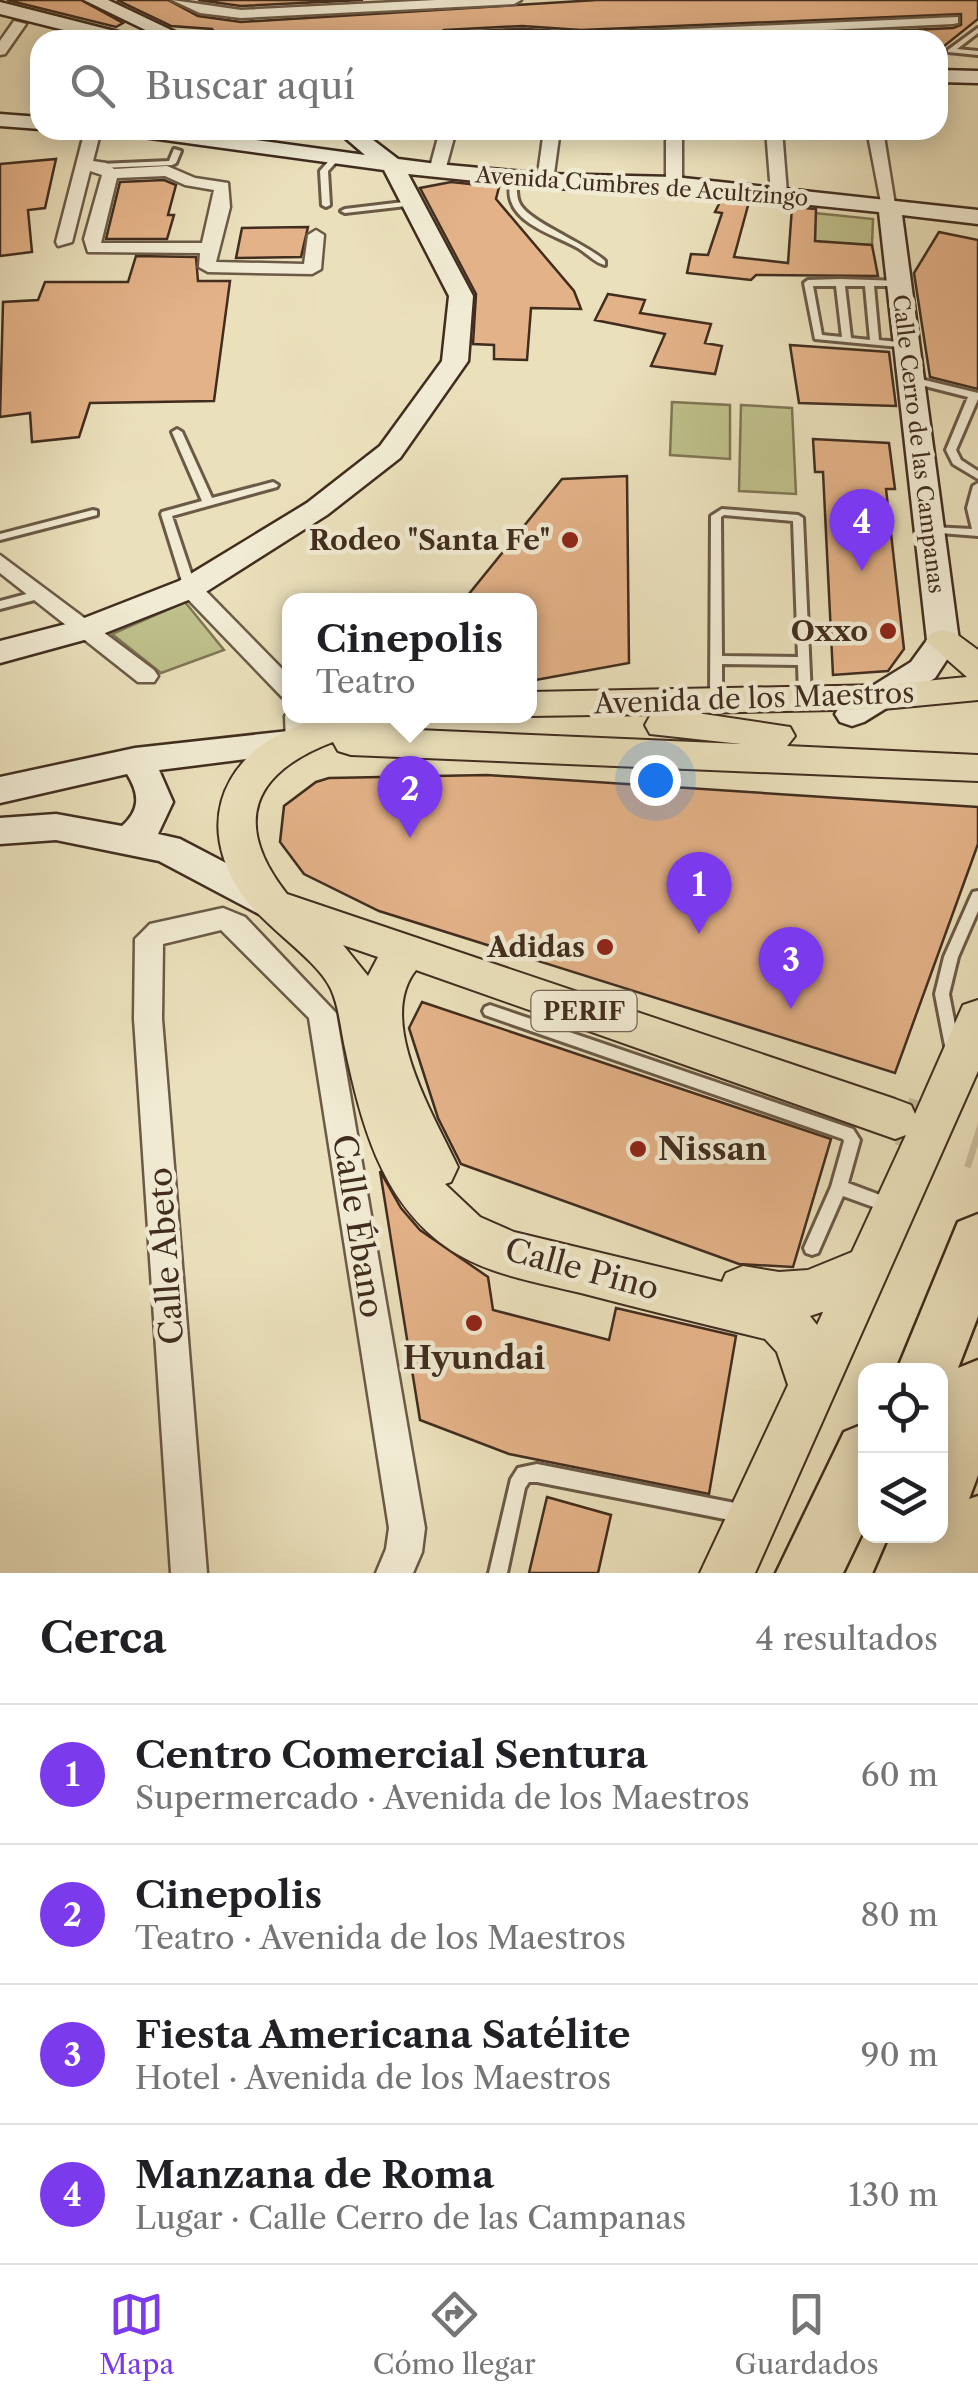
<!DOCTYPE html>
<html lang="es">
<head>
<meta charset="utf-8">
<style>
	body { margin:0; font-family:"Libre Caslon Text",serif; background:#f2f2f2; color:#202124 }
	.controls { position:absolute; right:30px; bottom:30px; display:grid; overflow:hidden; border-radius:20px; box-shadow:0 5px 25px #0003 }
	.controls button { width:90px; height:90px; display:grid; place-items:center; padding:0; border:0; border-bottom:2px solid #e0e0e0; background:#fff; color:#202124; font:50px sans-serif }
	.you { position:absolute; left:655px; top:780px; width:35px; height:35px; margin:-25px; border:8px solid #fff; border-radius:50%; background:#1a73e8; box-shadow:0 0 0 15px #1a73e833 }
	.badge { display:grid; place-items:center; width:65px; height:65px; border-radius:50%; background:#7c3aed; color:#fff; font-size:32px; font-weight:700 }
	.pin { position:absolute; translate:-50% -82px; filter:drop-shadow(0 2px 5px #0008) }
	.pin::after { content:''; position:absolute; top:52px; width:35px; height:30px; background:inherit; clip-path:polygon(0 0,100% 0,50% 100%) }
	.popup { position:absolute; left:282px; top:593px; width:255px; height:130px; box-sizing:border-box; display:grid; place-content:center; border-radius:20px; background:#fff; filter:drop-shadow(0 2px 8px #0005); font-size:32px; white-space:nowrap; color:#757577 }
	.popup b { font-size:38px; color:#202124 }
	.popup::after { content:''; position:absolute; left:50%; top:100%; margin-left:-20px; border:20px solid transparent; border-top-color:#fff }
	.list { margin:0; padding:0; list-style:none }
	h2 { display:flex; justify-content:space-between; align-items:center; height:130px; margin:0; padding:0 40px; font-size:42px }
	h2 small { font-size:32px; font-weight:400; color:#757577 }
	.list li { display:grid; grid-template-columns:65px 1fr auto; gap:30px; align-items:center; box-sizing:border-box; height:140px; padding:0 40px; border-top:2px solid #e0e0e0 }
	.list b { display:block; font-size:38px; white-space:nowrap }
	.list p { margin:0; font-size:32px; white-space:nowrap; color:#757577 }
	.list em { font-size:32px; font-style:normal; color:#757577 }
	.icon { flex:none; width:55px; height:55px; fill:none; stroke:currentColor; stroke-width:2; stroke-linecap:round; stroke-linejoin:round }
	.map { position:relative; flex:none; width:978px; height:1573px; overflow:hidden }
	.search { position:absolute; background:#fff; box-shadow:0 5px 25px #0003; left:30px; right:30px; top:30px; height:110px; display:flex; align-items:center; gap:25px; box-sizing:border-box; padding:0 35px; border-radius:30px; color:#757577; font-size:38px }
	.sheet { height:690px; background:#fff }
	nav { display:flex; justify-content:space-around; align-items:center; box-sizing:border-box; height:140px; border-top:2px solid #e0e0e0; background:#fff; font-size:28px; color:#757577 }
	nav a { display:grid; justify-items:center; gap:5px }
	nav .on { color:#7c3aed }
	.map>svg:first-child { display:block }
	.green { fill:#bec08b; stroke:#807655; stroke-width:2.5 }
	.building { fill:#e4b288; stroke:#412d1f; stroke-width:2.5 }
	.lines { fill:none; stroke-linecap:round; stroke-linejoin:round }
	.primary-tunnel { stroke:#c8bc9c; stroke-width:49; stroke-dasharray:49 24; stroke-linecap:butt }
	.lane-casing { stroke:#6b5a46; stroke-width:6 }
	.street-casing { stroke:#6b5a46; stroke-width:5 }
	.secondary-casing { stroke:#412d1f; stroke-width:5 }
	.primary-casing { stroke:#412d1f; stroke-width:4 }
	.highway-casing { stroke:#412d1f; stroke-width:5 }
	.lane { fill:#f1ebd3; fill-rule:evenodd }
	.street { fill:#f1ebd3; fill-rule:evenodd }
	.secondary { fill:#f1ebd3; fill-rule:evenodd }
	.primary { fill:#eae0bb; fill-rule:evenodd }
	.highway { fill:#eae0bb; fill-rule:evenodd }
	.poi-dot { fill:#8f2418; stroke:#f1ebd3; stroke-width:4 }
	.labels { text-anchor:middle; stroke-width:9; stroke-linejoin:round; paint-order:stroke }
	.far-street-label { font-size:22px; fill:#412d1f; stroke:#f1ebd3 }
	.shield { fill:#f1ebd3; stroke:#766655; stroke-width:2.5 }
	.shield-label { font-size:25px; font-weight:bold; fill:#412d1f }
	.poi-label { font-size:28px; font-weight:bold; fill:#412d1f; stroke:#f1ebd3; text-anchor:end }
	.street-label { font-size:28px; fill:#412d1f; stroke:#f1ebd3 }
	.near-poi-label { font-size:32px; font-weight:bold; fill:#412d1f; stroke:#f1ebd3; text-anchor:start }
	.near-street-label { font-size:32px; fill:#412d1f; stroke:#f1ebd3 }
</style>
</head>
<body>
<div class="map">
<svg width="978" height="1573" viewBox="0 0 978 1573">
	<rect width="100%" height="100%" fill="#eae0bb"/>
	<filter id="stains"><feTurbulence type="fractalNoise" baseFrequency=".002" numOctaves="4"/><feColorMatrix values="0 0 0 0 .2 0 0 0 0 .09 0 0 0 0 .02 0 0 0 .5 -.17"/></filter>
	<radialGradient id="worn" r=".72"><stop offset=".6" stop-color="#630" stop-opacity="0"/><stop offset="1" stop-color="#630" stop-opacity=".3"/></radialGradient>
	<path class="green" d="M815 213 873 219 872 245 815 242Z
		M672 402 730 405V459L670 455Z
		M741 405 792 408 796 494 739 491Z
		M185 602 224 650 161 673 112 634Z"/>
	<path class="building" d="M7 0H81L123 23 116 27Z
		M117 0H168L198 16 241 22 597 0H978V19L938 51V40H697L953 28 961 25V14L581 30 522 26 444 30 431 38 407 40H239L238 35 216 34 212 29 171 26Z
		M198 0H363L241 6Z
		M56 159 45 208 28 210 32 252 0 256V164Z
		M164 180 176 185 168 215H174L167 239H106L120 182Z
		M451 182 499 187 496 199 574 291 581 309 531 308 527 360 494 359V345L473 344 476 294 420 188Z
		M721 200 749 202 734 257 788 263 792 207 816 209 815 241 872 245 878 276 756 275 751 280 687 273 691 254 708 255 722 213 715 212Z
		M308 227 301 257 236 258 242 228Z
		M939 232 978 240V389L930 377 914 273Z
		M136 256 196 257 198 281H230L214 401 90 403 79 437 32 442 30 413 0 417 3 302 38 300 45 282H128Z
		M608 294 645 300 640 313 711 324 705 343 722 346 715 374 651 366 665 334 595 320Z
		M790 345 889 352 896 406 799 403Z
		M813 439 889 443 895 489H886L904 649 888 671 833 675 823 472H815Z
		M627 476 629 663 530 681V600H464L562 479Z
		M487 775 978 807V844L895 1073 379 911 304 874 280 842 284 806 316 782 329 778Z
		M422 1002 831 1139 793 1267 739 1264 461 1164 438 1118 409 1028Z
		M380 1171 401 1208 420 1230 488 1277 493 1310 609 1340 616 1308 736 1336 709 1494 509 1454 420 1420Z
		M547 1497 611 1515 598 1573H529Z"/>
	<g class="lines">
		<path class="primary-tunnel" d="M902 1121 978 1145"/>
		<defs>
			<path id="lane" d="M978 28V33L957 49 978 51V55L948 52V50Z
				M174 149 181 151 176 163 172 165 100 168 96 166 100 164 169 161Z
				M334 155 341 157 328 171 330 205 326 207 322 205 320 171Z
				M510 176 517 178C517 185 516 195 519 202 526 221 586 243 605 261V265C595 263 588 254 578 248 557 236 519 226 511 201 508 193 510 183 510 176Z
				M412 201H415V205L345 213 341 211 345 209Z
				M840 279 902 281 903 283 899 286H874L879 340 907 343 910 344V348L815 339 804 283 808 280ZM813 286H836L842 337 822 335ZM845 286H865L870 340 851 338Z
				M912 377 978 393V399L956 450 961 460 978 471V479L953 464 946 450 968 397 909 382 907 380Z
				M177 429 182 432 212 498 273 482 278 485 277 487 172 516 196 588 190 592 184 588 161 514 162 512 202 501 172 432Z
				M978 483V536L928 532 927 530 932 527 972 529 967 508 973 486Z
				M722 509 798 515 803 518 811 697 809 700H801L799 697 798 665 722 664V700L716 704 710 700 711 516ZM724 515 793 521 798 657 722 656 721 517Z
				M93 510 97 511V515L0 540V534Z
				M38 591 44 595 42 598 0 609V601Z
				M978 891V911L958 957 949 994 960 1051 958 1055 953 1057 948 1055 946 1051 935 994 944 957 971 896 973 892Z
				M490 1005 853 1129 860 1140 848 1183 896 1201 898 1206 896 1211 890 1213 843 1196 818 1253 812 1255 806 1253 804 1248 831 1187 844 1141 843 1139 485 1015 483 1011 485 1007Z
				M537 1464 745 1505 751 1508 754 1514 751 1520 745 1523 537 1482H529L525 1488 507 1573H489L511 1479 518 1468Z"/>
			<path id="street" d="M172 0 241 10 436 0H521L514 4 241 18 200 13Z
				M958 17V23L953 24 618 40 565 38 572 34Z
				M14 21 26 24 5 54 0 55V41Z
				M85 130H101L93 161 106 163 114 169 167 166 195 178 228 183 230 207 216 262 304 264 308 235 316 230 324 235 321 269 312 274 208 272 199 267 200 253 88 252 84 239 102 175 90 171 72 242 58 246 56 242ZM165 176 185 185 214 190 202 243H101L117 178Z
				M440 130H456L445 171 437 176 429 171Z
				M544 130H560L553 181 545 186 537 181Z
				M666 130H682V184L674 189 666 184Z
				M766 130H782L787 193 779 198 771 193Z
				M867 130H883L896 211 882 208Z
				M0 555 154 670 158 676 154 682H138L0 573Z
				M190 581 198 583 290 677V699L282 697 182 593 179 588 182 583Z
				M290 710V716H309L310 742 307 748 298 751 286 742 285 716Z
				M223 908 245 917 336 1013 425 1528 422 1552 413 1573H376L386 1549 389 1528 309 1018 221 930 163 944 162 1019 207 1573H171L134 1019 135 939 150 924Z"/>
			<path id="secondary" d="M84 0H108L192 40H166Z
				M0 2 134 36 137 40H104L0 14Z
				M522 30 587 34 597 40H434L444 34Z
				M938 70 978 71V83L938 82Z
				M0 114 40 117V129L0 126Z
				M125 130H183L365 155 336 130H360L398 159 437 164 545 174 674 177 978 210V224L902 215 959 641 935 678 864 722 852 726 840 722 835 714 840 706 911 662 927 640 879 212 674 191 545 188 408 174 473 296 468 361 400 458 327 515 201 595 95 637 0 663V641L74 622 179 581 307 503 380 446 442 361 449 296 384 170 136 136Z
				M298 730 310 733 315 742 310 751 159 770 173 802 158 834 180 839 285 894 291 904 285 914 272 919 259 914 159 861 56 840 0 844V818L56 814 122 826C140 810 140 795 127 774L0 803V777L135 748Z"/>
			<path id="primary" d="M943 630 955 633 978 650V700L883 709 697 713 790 727 795 736 787 746 978 755V781L351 755 338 751 333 742C251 773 232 824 287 894L895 1099 911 1105 915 1114 963 1005 978 1000V1071L755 1573H700L788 1385 777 1352 765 1339C703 1324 642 1309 581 1293 536 1282 483 1274 445 1246 380 1199 361 1122 345 1048 341 1030 339 1006 331 989 317 959 265 927 243 896 183 809 240 732 334 716 361 712 391 716 418 716L413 725 395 729 741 744 650 734 645 725 650 716 658 714 530 716H527H530V692L883 685 967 677 926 641 931 633ZM343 945 378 957 368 976ZM416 970 895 1139 906 1135 852 1252 808 1270 779 1272 743 1266 726 1273 722 1282 514 1232 480 1217 445 1184 451 1182 458 1167C435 1117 375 1021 416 970ZM822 1312H823L817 1325 810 1316Z"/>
			<path id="highway" d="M978 1214V1316L958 1368 978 1360V1475L969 1499 978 1496V1573H875L891 1536H940V1408L947 1392 940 1394V1370H897L958 1222Z
				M866 1423V1525L843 1573H776L844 1432Z"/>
		</defs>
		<use href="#lane" class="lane-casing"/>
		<use href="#street" class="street-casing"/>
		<use href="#secondary" class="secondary-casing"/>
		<use href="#primary" class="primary-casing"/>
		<use href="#highway" class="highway-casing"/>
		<use href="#lane" class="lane"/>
		<use href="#street" class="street"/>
		<use href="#secondary" class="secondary"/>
		<use href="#primary" class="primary"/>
		<use href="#highway" class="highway"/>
	</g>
	<g class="poi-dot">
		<circle cx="570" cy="540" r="10"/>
		<circle cx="888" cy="631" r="10"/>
		<circle cx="605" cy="947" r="10"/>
		<circle cx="638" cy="1149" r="10"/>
		<circle cx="474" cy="1323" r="10"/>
	</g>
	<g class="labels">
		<g class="far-street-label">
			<text transform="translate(642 186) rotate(4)" y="8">Avenida Cumbres de Acultzingo</text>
			<text transform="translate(919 444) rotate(83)" y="8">Calle Cerro de las Campanas</text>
		</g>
		<rect class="shield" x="531.5" y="991" width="105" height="40" rx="8"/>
		<g class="shield-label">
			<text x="584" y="1020">PERIF</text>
		</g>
		<g class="poi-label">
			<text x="550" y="550">Rodeo "Santa Fe"</text>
			<text x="868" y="641">Oxxo</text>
			<text x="585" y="957">Adidas</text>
		</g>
		<g class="street-label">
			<text transform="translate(754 698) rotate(-2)" y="10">Avenida de los Maestros</text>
		</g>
		<g class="near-poi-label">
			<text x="658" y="1160">Nissan</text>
			<text x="474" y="1369" text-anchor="middle">Hyundai</text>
		</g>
		<g class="near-street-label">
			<text transform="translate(358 1226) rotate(81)" y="11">Calle Ébano</text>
			<text transform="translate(166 1256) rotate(-94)" y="11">Calle Abeto</text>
			<text transform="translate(582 1269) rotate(15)" y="11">Calle Pino</text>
		</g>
	</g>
	<rect width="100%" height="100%" filter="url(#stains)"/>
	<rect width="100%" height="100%" fill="url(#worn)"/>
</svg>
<div class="controls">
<button><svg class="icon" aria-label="locate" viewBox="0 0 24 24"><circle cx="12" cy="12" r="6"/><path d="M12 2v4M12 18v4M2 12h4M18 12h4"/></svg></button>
<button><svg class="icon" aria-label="layers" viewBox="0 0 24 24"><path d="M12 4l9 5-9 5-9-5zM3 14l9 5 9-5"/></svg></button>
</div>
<div class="you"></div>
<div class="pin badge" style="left:699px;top:934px">1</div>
<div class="pin badge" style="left:410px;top:838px">2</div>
<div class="popup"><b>Cinepolis</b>Teatro</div>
<div class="pin badge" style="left:791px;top:1009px">3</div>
<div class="pin badge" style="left:862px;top:571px">4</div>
<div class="search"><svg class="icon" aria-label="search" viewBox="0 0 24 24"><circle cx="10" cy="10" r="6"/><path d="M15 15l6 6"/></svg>Buscar aquí</div>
</div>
<section class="sheet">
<h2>Cerca<small>4 resultados</small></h2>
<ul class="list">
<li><span class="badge">1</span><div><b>Centro Comercial Sentura</b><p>Supermercado · Avenida de los Maestros</p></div><em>60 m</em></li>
<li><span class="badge">2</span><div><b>Cinepolis</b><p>Teatro · Avenida de los Maestros</p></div><em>80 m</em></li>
<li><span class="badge">3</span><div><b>Fiesta Americana Satélite</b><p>Hotel · Avenida de los Maestros</p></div><em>90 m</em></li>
<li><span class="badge">4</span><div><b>Manzana de Roma</b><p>Lugar · Calle Cerro de las Campanas</p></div><em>130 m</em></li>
</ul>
</section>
<nav>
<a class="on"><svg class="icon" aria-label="map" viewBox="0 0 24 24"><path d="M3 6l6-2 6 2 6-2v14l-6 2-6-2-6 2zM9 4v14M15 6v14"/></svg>Mapa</a>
<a><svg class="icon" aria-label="directions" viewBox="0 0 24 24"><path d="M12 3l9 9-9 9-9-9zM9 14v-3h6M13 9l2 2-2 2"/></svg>Cómo llegar</a>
<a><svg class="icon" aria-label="saved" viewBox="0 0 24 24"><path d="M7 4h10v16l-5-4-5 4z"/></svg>Guardados</a>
</nav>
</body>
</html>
